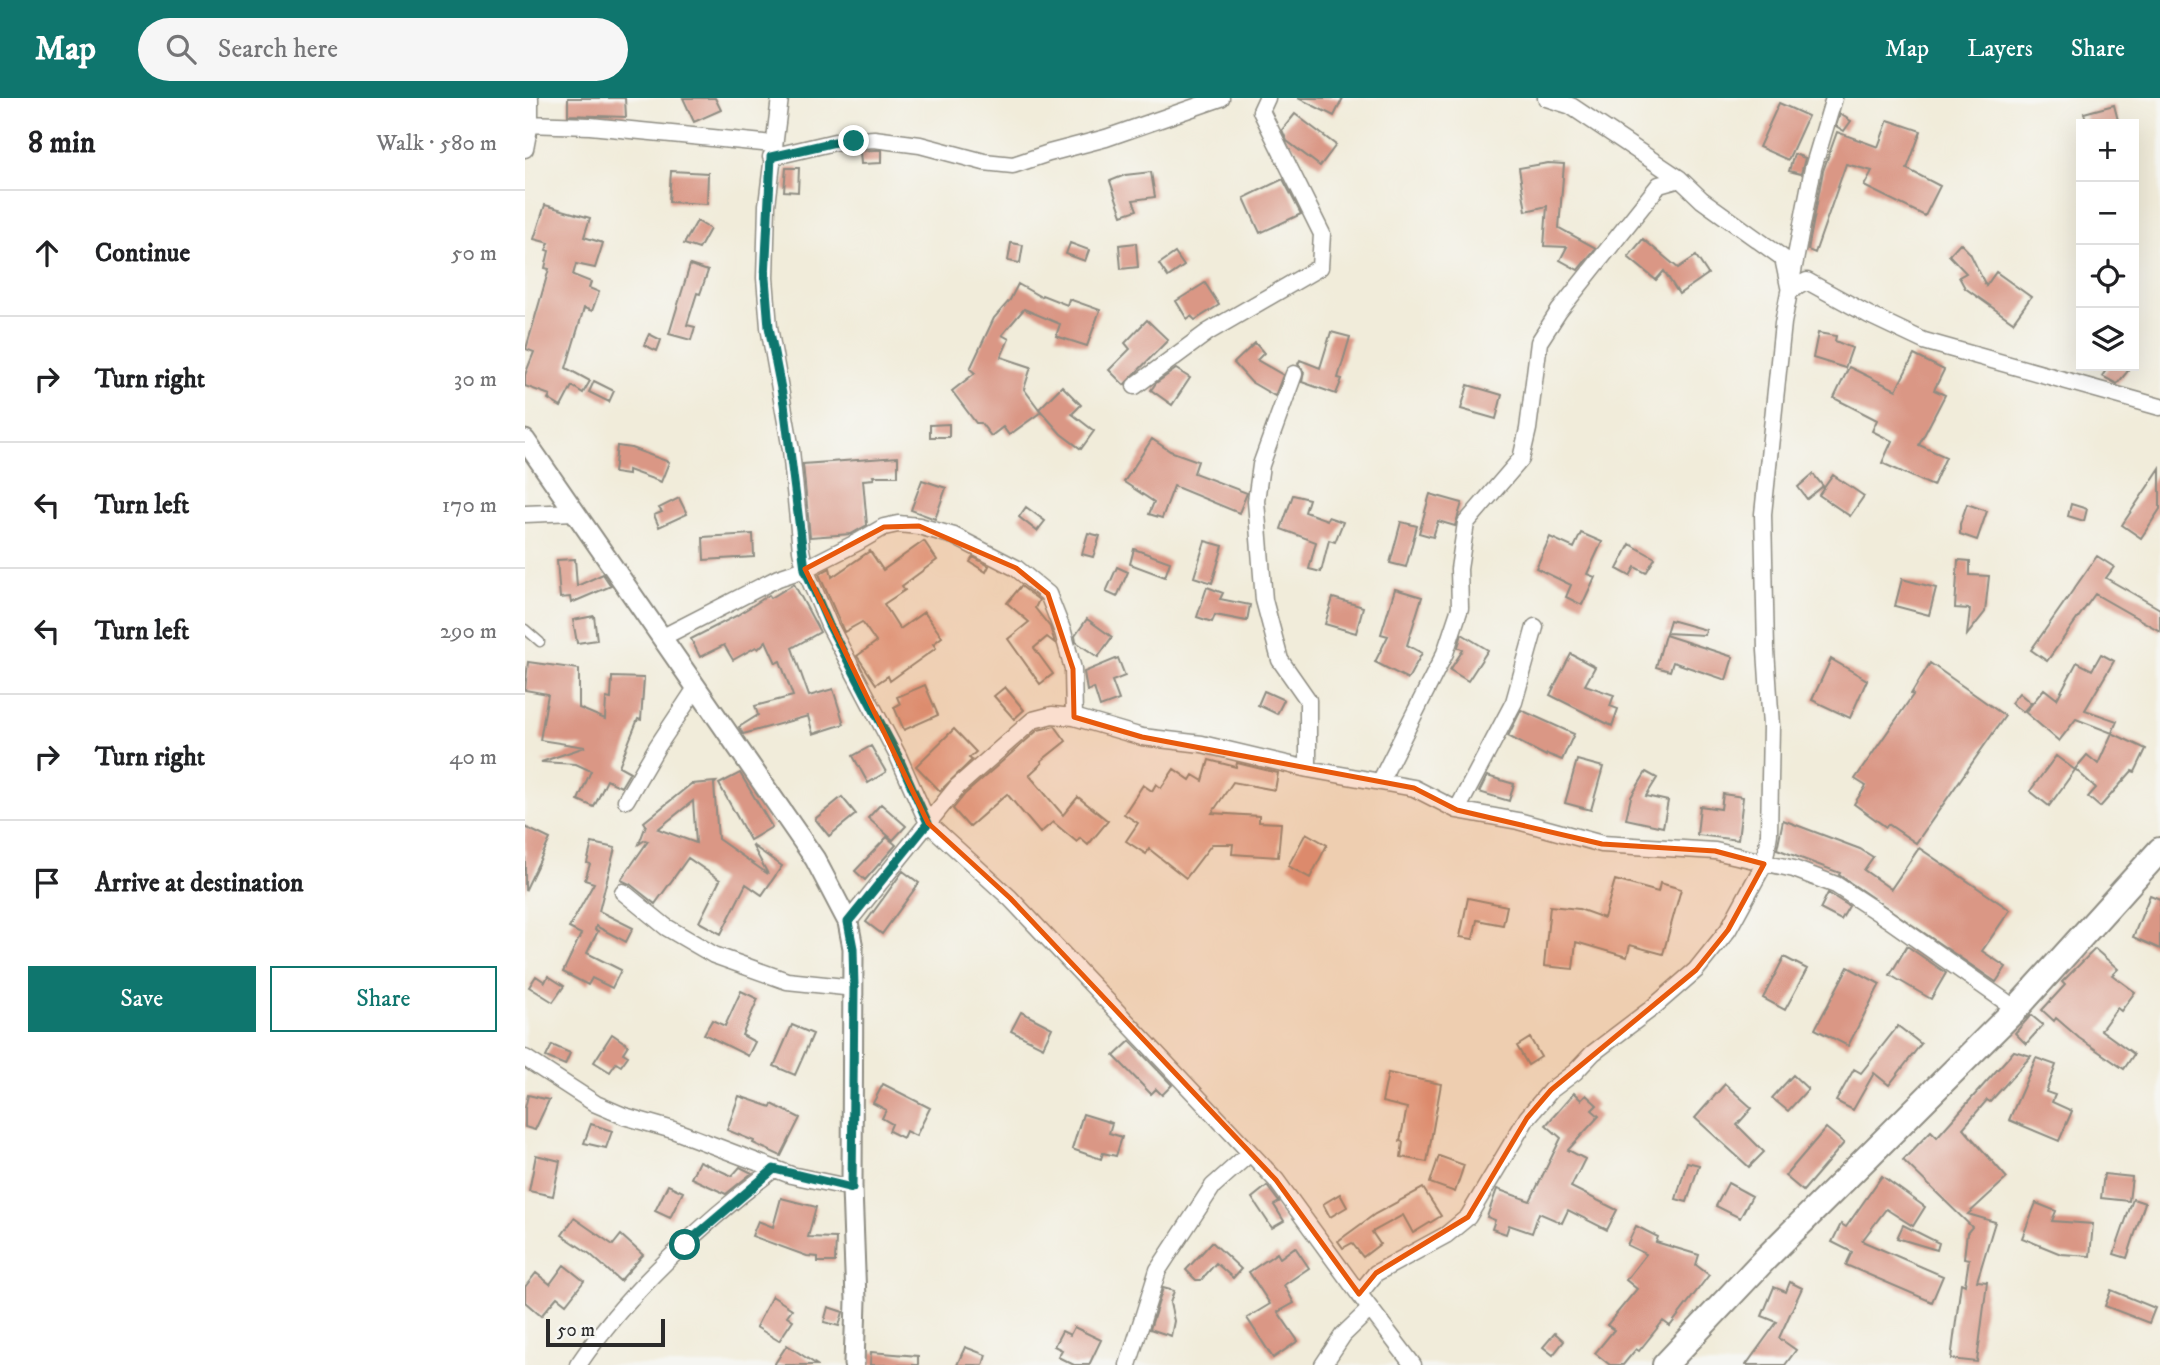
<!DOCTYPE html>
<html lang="en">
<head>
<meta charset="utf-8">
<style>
	body { margin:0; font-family:"IM FELL DW Pica",serif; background:#f6f6f6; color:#202124 }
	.controls { position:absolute; right:21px; top:21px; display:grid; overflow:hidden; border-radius:0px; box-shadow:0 7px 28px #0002 }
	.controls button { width:63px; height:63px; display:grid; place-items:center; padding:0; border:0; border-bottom:2px solid #e0e0e0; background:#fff; color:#202124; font:35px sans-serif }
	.scale { position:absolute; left:21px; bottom:18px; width:119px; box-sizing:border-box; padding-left:7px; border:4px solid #2b2b2b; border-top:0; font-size:19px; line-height:24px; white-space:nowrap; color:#2b2b2b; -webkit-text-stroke:5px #f6f6f2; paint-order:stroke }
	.stop { position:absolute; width:21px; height:21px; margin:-16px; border:5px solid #0f766e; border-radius:50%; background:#fff }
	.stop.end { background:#0f766e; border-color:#fff; box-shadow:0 2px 7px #0008 }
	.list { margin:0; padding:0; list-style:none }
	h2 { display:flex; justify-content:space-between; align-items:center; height:91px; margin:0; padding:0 28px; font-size:30px }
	h2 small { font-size:23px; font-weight:400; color:#757577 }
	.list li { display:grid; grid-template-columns:46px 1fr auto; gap:21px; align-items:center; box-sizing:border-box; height:126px; padding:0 28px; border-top:2px solid #e0e0e0 }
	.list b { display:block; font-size:26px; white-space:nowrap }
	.list em { font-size:23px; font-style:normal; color:#757577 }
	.actions { display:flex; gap:14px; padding:21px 28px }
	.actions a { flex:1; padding:16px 0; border:2px solid #0f766e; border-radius:0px; text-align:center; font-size:24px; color:#0f766e }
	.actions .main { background:#0f766e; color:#fff }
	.icon { flex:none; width:38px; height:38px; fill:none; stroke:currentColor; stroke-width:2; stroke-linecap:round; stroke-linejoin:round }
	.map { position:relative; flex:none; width:1635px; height:1267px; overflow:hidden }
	header { display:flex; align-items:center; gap:42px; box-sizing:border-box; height:98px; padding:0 35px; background:#0f766e; color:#fff }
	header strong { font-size:33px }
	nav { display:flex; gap:38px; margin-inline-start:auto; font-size:24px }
	.search { width:490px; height:63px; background:#f6f6f6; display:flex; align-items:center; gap:18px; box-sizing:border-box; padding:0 24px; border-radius:38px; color:#757577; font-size:26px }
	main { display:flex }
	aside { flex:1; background:#fff }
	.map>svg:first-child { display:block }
	.building { fill:#da9785; fill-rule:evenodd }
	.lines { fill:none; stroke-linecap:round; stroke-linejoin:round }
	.service-casing { stroke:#8e8c82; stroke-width:11 }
	.minor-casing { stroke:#8e8c82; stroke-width:19 }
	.tertiary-casing { stroke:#8e8c82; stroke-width:23 }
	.primary-casing { stroke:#8e8c82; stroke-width:28 }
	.service { stroke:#fff; stroke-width:8 }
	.minor { stroke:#fff; stroke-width:16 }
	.tertiary { stroke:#fff; stroke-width:19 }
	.primary { stroke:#fff; stroke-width:24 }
	.route { stroke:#0f766e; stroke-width:9 }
	.marked { fill:#e8590c; fill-opacity:0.2; stroke:#e8590c; stroke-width:5; stroke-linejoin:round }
</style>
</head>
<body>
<header>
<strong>Map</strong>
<div class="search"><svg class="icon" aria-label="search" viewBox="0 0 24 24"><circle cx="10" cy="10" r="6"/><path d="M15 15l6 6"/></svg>Search here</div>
<nav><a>Map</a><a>Layers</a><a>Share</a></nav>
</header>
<main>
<aside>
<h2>8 min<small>Walk · 580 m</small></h2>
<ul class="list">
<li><svg class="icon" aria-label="ahead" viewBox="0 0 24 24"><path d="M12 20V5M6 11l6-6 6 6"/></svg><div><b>Continue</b></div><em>50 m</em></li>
<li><svg class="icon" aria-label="right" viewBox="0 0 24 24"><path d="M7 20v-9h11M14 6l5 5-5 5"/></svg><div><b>Turn right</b></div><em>30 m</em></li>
<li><svg class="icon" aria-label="left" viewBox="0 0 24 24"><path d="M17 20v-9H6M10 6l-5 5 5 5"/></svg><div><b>Turn left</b></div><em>170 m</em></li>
<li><svg class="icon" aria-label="left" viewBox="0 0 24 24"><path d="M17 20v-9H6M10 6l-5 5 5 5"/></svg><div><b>Turn left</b></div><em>290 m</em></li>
<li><svg class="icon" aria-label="right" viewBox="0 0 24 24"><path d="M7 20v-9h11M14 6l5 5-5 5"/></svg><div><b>Turn right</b></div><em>40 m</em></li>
<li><svg class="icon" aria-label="arrive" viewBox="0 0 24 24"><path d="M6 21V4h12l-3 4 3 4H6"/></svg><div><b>Arrive at destination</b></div></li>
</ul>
<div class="actions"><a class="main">Save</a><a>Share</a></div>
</aside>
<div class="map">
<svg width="1635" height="1267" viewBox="0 0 1635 1267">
	<rect width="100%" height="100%" fill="#f6f6f2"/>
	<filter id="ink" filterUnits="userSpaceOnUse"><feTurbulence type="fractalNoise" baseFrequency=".0143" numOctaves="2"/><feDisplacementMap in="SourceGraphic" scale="14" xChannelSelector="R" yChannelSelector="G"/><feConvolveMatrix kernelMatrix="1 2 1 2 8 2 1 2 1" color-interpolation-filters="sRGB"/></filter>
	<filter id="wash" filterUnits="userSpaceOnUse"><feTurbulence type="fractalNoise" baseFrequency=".00686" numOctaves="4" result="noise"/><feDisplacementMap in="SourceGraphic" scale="28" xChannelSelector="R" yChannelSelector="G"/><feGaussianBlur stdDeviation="1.57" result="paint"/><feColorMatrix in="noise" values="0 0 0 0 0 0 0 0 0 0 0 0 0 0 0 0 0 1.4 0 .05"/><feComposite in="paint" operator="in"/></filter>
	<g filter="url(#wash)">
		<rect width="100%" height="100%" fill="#f1ecda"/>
		<g id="blocks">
			<path class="building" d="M43 0H100L101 19 43 17Z
				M158 0H190L196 12 169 24Z
				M773 0H818L809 18Z
				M1254 5 1283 18 1263 62 1234 49Z
				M1589 7 1594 26H1562L1559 15Z
				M770 16 811 47 795 68 762 43 757 32Z
				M1315 16 1326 23 1319 33 1311 28Z
				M1363 22 1396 33 1382 71 1415 88 1400 118 1339 88 1347 73 1321 66 1290 155 1283 152 1298 73 1312 34 1353 49Z
				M349 52H356V65L336 66 335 53Z
				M1269 56 1280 60 1276 76 1264 73Z
				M1023 65 1039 66 1034 130 1071 150 1053 172 1035 162 1042 149 1019 148 1022 108 1001 113 994 70Z
				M261 70H274L273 94 259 93Z
				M146 73 183 75 182 106 144 104Z
				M626 74 630 99 608 102 612 112 597 117 585 83 600 77Z
				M758 81 776 116 735 135 719 100Z
				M20 107 65 120 59 139 78 145 70 170 51 166 48 177 66 184 64 190 74 194 67 213 59 210 41 270 65 283 58 295 47 288 36 309 23 301 25 297 0 288V277L9 254 1 251 24 171 20 170 24 153 21 152 24 145 9 141Z
				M172 123 185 131 174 151 159 146Z
				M1118 141 1153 170 1171 158 1183 176 1154 196 1139 173 1131 182 1103 159Z
				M486 145 498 147 495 165 483 163Z
				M545 145 564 152 560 163 541 156Z
				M611 145 613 169 596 171 594 147Z
				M1435 145 1445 155 1461 188 1471 174 1506 199 1488 224 1440 190 1434 179 1441 175 1424 157Z
				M650 155 659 168 643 179 634 166Z
				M165 167 183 173 175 196 172 195 162 227 170 229 166 242 144 236Z
				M680 185 694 207 670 222 666 218 662 221 651 203Z
				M493 186 516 199 517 197 542 207 544 201 575 212 562 248 531 238 535 226 499 211 477 237 484 241 476 259 506 269 499 291 516 314 484 337 478 329 466 338 456 325H451L427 293 450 275 445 271 469 220 485 202Z
				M622 222 643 242 599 287 584 272 605 251 600 245Z
				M806 234 825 239 813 280 817 281 811 296 777 284 779 274 773 266 775 262 795 270Z
				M1293 235 1311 238 1310 243 1327 250 1320 270 1288 260Z
				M124 236 136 242 132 253 119 247Z
				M730 245 739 255 732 262 758 277 750 298 726 284 709 265Z
				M1389 257 1419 272 1409 292 1420 297 1394 347 1421 359 1408 388 1357 365 1367 343 1347 333 1352 322 1309 300 1324 269 1371 292Z
				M1584 268H1596L1603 273 1592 286 1577 278Z
				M651 271 665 280 647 307 626 292 631 285Z
				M69 283 89 293 84 304 64 294Z
				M943 287 977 297 971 321 936 311Z
				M537 288 556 307 547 316 569 333 556 351 536 336 514 311Z
				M424 326V339H405V327Z
				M627 341 645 353 673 363 669 375 722 395 714 415 649 388 637 420 624 416 629 404 599 384Z
				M92 348 106 350 144 364 136 384 103 372V377L89 375Z
				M373 359V378H348L349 381 338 382 342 427 326 436 285 439 278 366Z
				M1635 370V411L1616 440 1597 427Z
				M1288 376 1298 388 1282 401 1273 389Z
				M1308 377 1339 398 1325 418 1294 397Z
				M397 382 421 390 410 421 386 412Z
				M905 396 937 405 930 428 913 423 908 439 894 435Z
				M768 397 784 401 780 414 802 422 803 419 818 424 810 444 804 442 796 474 784 471 791 444 756 431Z
				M154 400 162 416 134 429 129 417 137 414 134 410Z
				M1442 406 1462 413 1452 442 1435 436V426Z
				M1546 406 1562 411 1559 423 1543 418Z
				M501 409 520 423 512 433 494 419Z
				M876 424 892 428 881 469 865 465Z
				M563 435 575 438 568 459 557 456Z
				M1056 435 1077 444 1062 476 1070 479 1057 507 1041 499 1046 487 1011 470 1025 439 1049 450Z
				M228 436 229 459 179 462 178 439Z
				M399 443 412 462 377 488 380 492 359 506 375 531 399 514 417 539 408 546 411 550 383 570 365 583 363 578 351 586 332 558 351 544 337 524 319 534 294 476 305 470 307 479 345 453 358 472Z
				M680 443 698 448 687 485 669 479Z
				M1105 446 1130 460 1121 475 1110 469 1105 478 1092 471Z
				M609 451 645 464 640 479 605 466Z
				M1572 458 1589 469 1581 480 1635 511V533L1570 496 1522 563 1506 552Z
				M448 459 464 468 461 474 445 464Z
				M50 461 52 488 78 476 86 488 46 505 45 499 35 500 32 462Z
				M1433 462 1445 463V477L1464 478 1460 514 1442 537 1445 511 1430 510Z
				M592 469 603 474 592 499 581 494Z
				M1377 481 1411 490 1404 517 1370 508Z
				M269 486 295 534 267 550 284 598 308 591 319 626 288 636 283 618 218 636 214 629 233 617 230 608 268 598 255 563 251 565 241 543 233 551 231 549 208 562 199 547 175 559 166 541 211 518 244 497 246 500Z
				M496 488 514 502 510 510 525 529 530 545 522 539 509 550 528 576 515 586 483 541 504 524 482 505Z
				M682 489 698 495 695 501 725 507 722 523 690 517 687 524 672 519Z
				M870 491 897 499 882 547 897 555 883 581 850 564 863 538 856 536Z
				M808 500 838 509 831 535 800 526Z
				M69 518 72 542 52 545 48 522Z
				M562 521 587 539 573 559 551 544 550 538Z
				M1145 522 1181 532 1180 537 1141 535Z
				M937 536 963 552 943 583 925 572 938 552 933 549Z
				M1140 537 1208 559 1201 582 1148 564 1145 573 1131 569Z
				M1046 556 1070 569 1060 587 1089 597 1085 608 1093 611 1087 628 1025 597Z
				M1576 556 1589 563 1560 612 1592 623 1587 635 1551 621 1534 643 1500 614 1519 591 1532 601 1552 564 1567 572Z
				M593 560 600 578 587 583 594 602 575 609 569 590 562 593 559 574Z
				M1306 561 1342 582 1325 620 1287 602Z
				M3 564 54 571V610L80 621 81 600 86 601 87 579 119 580 116 622 113 621 94 668 105 674 96 689 82 682 69 709 53 702 66 673 51 666 16 664 60 649 15 642 23 596 0 592Z
				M1405 565 1480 618 1391 745 1363 726 1361 729 1329 706 1341 688 1330 681 1388 597 1386 596Z
				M400 587 413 617 379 632 369 609 375 606 372 599Z
				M480 589 499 612 489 621 469 598Z
				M739 593 759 602 752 616 733 607Z
				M1494 595 1506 605 1498 614 1486 605Z
				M996 612 1049 636 1037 662 1022 656 1021 658 983 638Z
				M530 628 541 643 516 663 517 665 504 677 538 717 553 699 583 723 563 747 555 740 552 744 528 724 515 735 482 696 444 729 428 711 440 696 513 632Z
				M429 631 451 654 444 660 447 662 415 693 391 668Z
				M1587 635 1621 651 1610 674 1607 673 1575 709 1563 699 1571 690 1550 671 1562 657 1573 666Z
				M346 648 361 674 343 685 328 658Z
				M1531 658 1550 672 1524 708 1505 693Z
				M684 662 711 669 712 665 753 675 750 692 708 684 687 715 734 718V724L756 725 753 759 707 756 708 746H687L661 780 624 751 621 756 601 743 613 725 599 716 618 687 627 693 631 686 636 690 649 671 665 682 668 677 678 683Z
				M1052 662 1078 669 1066 712 1040 705Z
				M1121 674 1132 680 1121 698 1143 703 1138 729 1101 721 1106 699Z
				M215 675 247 729 225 742 194 686Z
				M962 678 989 686 984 703 954 694Z
				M191 684 189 686 193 741 243 776 227 747 257 768 237 797 221 786 196 836 174 824 195 782 163 760 130 806 105 786 96 782 123 743 120 742 114 746 121 727 119 724 166 686ZM168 703 171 745 133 731Z
				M1198 696 1218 699 1213 742 1172 737 1175 708 1196 711Z
				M317 699 331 716 304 738 290 721Z
				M356 706 381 728 368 742 343 720Z
				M1258 722 1335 751 1348 759 1339 772 1366 791 1394 750 1485 812 1457 853 1481 869 1471 884 1314 777 1315 775 1252 751Z
				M0 729 25 741 0 793Z
				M781 735 802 747 785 780 763 768Z
				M362 739 371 747 340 782 330 773Z
				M67 745 90 750 74 813 108 830 101 844 71 828 70 832 73 833 62 855 96 872 87 890 67 880 63 887 38 874 56 836 44 830 69 785 60 782 65 766 62 765Z
				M378 773 394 785 357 836 341 824Z
				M1090 782 1133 794 1135 785 1156 791 1138 856 1105 847 1102 859 1051 844 1048 871 1019 868 1025 808 1054 811 1079 820Z
				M1303 795 1324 808 1316 822 1295 811Z
				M1625 797 1635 801V851L1608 839Z
				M943 800 982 808 978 827 952 822 948 841 935 839Z
				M1382 848 1421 875 1406 901 1365 877Z
				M1570 851 1593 871 1587 877 1610 894 1596 913 1592 910 1576 932 1609 956 1599 971 1554 940 1531 920 1529 923 1517 912 1540 887 1537 884Z
				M1259 859 1282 871 1260 912 1238 900Z
				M1323 869 1355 886 1323 948 1290 931Z
				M11 878 20 884 23 878 39 888 28 904 4 889Z
				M216 893 233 901 217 937 230 944 223 958 179 936 187 922 200 928Z
				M496 914 527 930 518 949 486 933Z
				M1506 917 1518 927 1501 946 1490 935Z
				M267 927 288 936 270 977 249 968Z
				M1373 928 1396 946 1364 987 1349 975 1328 1012 1311 1003 1329 971 1336 975Z
				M87 936 103 947 98 955 103 958 96 968 91 965 85 974 69 964Z
				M1005 940 1016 959 1003 967 992 948Z
				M605 943 647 987 637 997 631 991 626 996 589 958Z
				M27 947 45 955 40 967 21 959Z
				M1489 953 1506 958 1465 1004 1462 1002 1438 1030 1482 1080 1443 1116 1470 1124 1452 1183 1462 1184 1452 1264 1426 1261 1436 1185 1440 1187 1444 1161 1439 1160 1442 1135 1447 1129 1378 1062 1406 1033 1412 1039Z
				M1511 960 1531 967 1521 994 1530 997 1527 1004 1547 1013 1534 1043 1484 1022Z
				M863 975 916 986 902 1064 876 1059 878 1044 875 1043 882 1010 857 1004Z
				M1268 977 1283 991 1263 1013 1247 1000Z
				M358 986 405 1010 391 1038 381 1033 378 1040 364 1033 367 1026 357 1020 361 1012 348 1005Z
				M1200 986 1227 1010 1212 1027 1239 1054 1224 1069 1170 1020Z
				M1049 995 1056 1002 1061 997 1072 1007 1067 1012 1074 1018 1043 1052 1060 1061 1046 1089 1092 1112 1082 1132 1043 1112 1037 1125 1014 1115 1007 1135 984 1127 981 1136 967 1131 970 1122 962 1119 972 1091 1005 1103 1036 1040 1021 1027Z
				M3 997 24 1002 10 1032 0 1029V1010Z
				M214 998 246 1009 247 1006 275 1020 256 1058 228 1045 229 1043 202 1032Z
				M558 1016 587 1025 584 1035 597 1039 591 1058 578 1055 576 1061 547 1051Z
				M66 1026 87 1033 81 1050 59 1045Z
				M1301 1030 1319 1045 1278 1093 1260 1078Z
				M11 1057 35 1063 28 1098 4 1093Z
				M914 1058 939 1067 930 1094 905 1085Z
				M174 1063 207 1078 215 1069 227 1075 201 1096 166 1080Z
				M1162 1064 1174 1067 1162 1104 1151 1101Z
				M1579 1076 1607 1079 1604 1103 1576 1100Z
				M1357 1078 1400 1109 1388 1128 1361 1111 1337 1143 1418 1178 1407 1204 1321 1167 1327 1154 1307 1144 1316 1126 1321 1129Z
				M1203 1085 1227 1098 1215 1120 1191 1108Z
				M143 1087 158 1094 145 1120 130 1113Z
				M742 1088 754 1104 749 1107 759 1123 747 1130 727 1100Z
				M898 1090 916 1118 888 1135 878 1117 847 1134 855 1146 838 1159 827 1145 818 1150 813 1143 850 1116Z
				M815 1096 822 1109 805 1119 798 1106Z
				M256 1100 291 1109 283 1139 311 1140 310 1164H293V1159L282 1158 227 1138 233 1123 248 1129Z
				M1608 1101 1620 1105 1602 1160 1589 1156Z
				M1511 1105 1531 1113 1527 1123 1568 1126 1565 1158 1536 1156 1497 1140Z
				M49 1120 88 1147 96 1137 118 1157 95 1183 65 1156 37 1137Z
				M1378 1127 1414 1145 1412 1152 1372 1140Z
				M1111 1128 1133 1139 1131 1144 1174 1157 1171 1167 1184 1177 1145 1228 1138 1223 1114 1253 1111 1251 1098 1267H1085L1070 1255 1089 1232 1082 1227 1112 1191 1101 1182 1121 1156 1102 1147Z
				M687 1144 716 1171 708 1180 691 1165 676 1182H671L661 1172Z
				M770 1149 784 1170 759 1187 769 1205 753 1214 773 1243 748 1260 722 1220 745 1206 724 1174 752 1155 755 1160Z
				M39 1167 59 1183 41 1206 32 1199 16 1218 0 1204V1189L11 1175 25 1186Z
				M1265 1184 1277 1190 1254 1240 1271 1252 1260 1267H1221L1252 1224 1237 1218 1249 1189 1261 1194Z
				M638 1190 649 1193 645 1205 649 1223 646 1238 625 1231Z
				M1586 1192 1630 1210 1624 1225 1580 1208Z
				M247 1198 267 1211 262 1218 268 1222 254 1243 231 1229Z
				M303 1209 318 1214 314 1228 299 1224Z
				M549 1229 576 1242 564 1267H549L533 1259 537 1252 529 1248 537 1233 545 1237Z
				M1030 1235 1039 1243 1028 1257 1018 1249Z
				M262 1247 292 1267H249Z
				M440 1249 461 1257 458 1267H432Z
				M346 1254 393 1258V1267H345Z"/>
		</g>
	</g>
	<g filter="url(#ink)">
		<use href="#blocks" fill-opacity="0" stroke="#8e8c82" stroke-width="2"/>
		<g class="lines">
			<defs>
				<path id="service" d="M0 531 15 544"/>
				<path id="minor" d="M255 0 242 107 240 180 244 229 266 352 276 452 280 471 304 527 373 658 403 725 485 800 751 1082 834 1196
					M1021 0 1046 8 1155 81 1177 102 1258 160 1265 193 1282 183 1344 217 1399 243 1635 309
					M0 26 65 28 248 46
					M0 51 5 25V0
					M246 59 310 44 349 41 395 47 459 64 488 67 524 55 581 40 696 0
					M769 276 736 367 731 403 739 502 755 562 783 602V671
					M610 288 683 234 795 169 797 136 736 13 742 0
					M0 416 50 414
					M136 540 253 480 280 471 333 444 359 429 373 426 394 428 429 438 491 470 523 496 538 534 548 571 549 619
					M855 684 920 555 935 510 934 471 941 425 996 361 1003 331 1014 244 1034 213 1134 87 1155 81
					M101 702 132 649 171 590
					M932 712 989 604 1010 529
					M98 794 141 829 189 857 262 883 329 890
					M323 824 432 689 508 622 527 617 549 619 617 639 677 646 783 671 889 690 932 712 993 723 1077 746 1190 753 1269 771 1311 787 1363 821 1491 911
					M0 960 71 1006 99 1018 148 1032 266 1077 327 1090
					M53 1267C102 1194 179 1124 249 1071
					M603 1267 633 1172 688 1088 725 1055
					M798 1267 818 1237 845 1211
					M888 1267 834 1196 851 1175 921 1137 943 1119 1002 1020 1026 992 1050 974 1068 955 1126 911 1171 872 1203 832 1239 766 1244 736 1246 628 1241 552 1238 416 1258 225 1288 70 1309 0"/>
				<path id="tertiary" d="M0 342 290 761 323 824 328 850 327 1090 331 1202 329 1267"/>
				<path id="primary" d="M1140 1267 1240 1161 1491 911 1635 752"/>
			</defs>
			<use href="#service" class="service-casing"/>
			<use href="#minor" class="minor-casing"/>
			<use href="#tertiary" class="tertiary-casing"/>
			<use href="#primary" class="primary-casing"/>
			<use href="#service" class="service"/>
			<use href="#minor" class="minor"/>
			<use href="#tertiary" class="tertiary"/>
			<use href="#primary" class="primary"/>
		</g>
	</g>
	<g class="lines" filter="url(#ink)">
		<path class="route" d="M160 1147 249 1071 327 1090 329 890 328 850 323 824 403 725 373 658 304 527 280 471 259 306 244 229 240 180 246 59 310 44 329 43"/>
	</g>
	<path class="marked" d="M394 428 491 470 523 496 548 571 549 619 617 639 889 690 932 712 1077 746 1190 753 1239 766 1203 832 1171 872 1026 992 1002 1020 943 1119 851 1175 834 1196 751 1082 485 800 403 725 280 471 359 429Z"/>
</svg>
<div class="controls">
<button>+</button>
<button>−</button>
<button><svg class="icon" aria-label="locate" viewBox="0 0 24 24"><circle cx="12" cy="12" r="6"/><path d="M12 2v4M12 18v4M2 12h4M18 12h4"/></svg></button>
<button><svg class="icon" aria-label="layers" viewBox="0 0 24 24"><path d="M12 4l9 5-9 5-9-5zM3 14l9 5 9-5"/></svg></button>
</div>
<div class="scale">50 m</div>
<div class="stop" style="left:160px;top:1147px"></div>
<div class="stop end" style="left:329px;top:43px"></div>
</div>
</main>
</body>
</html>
